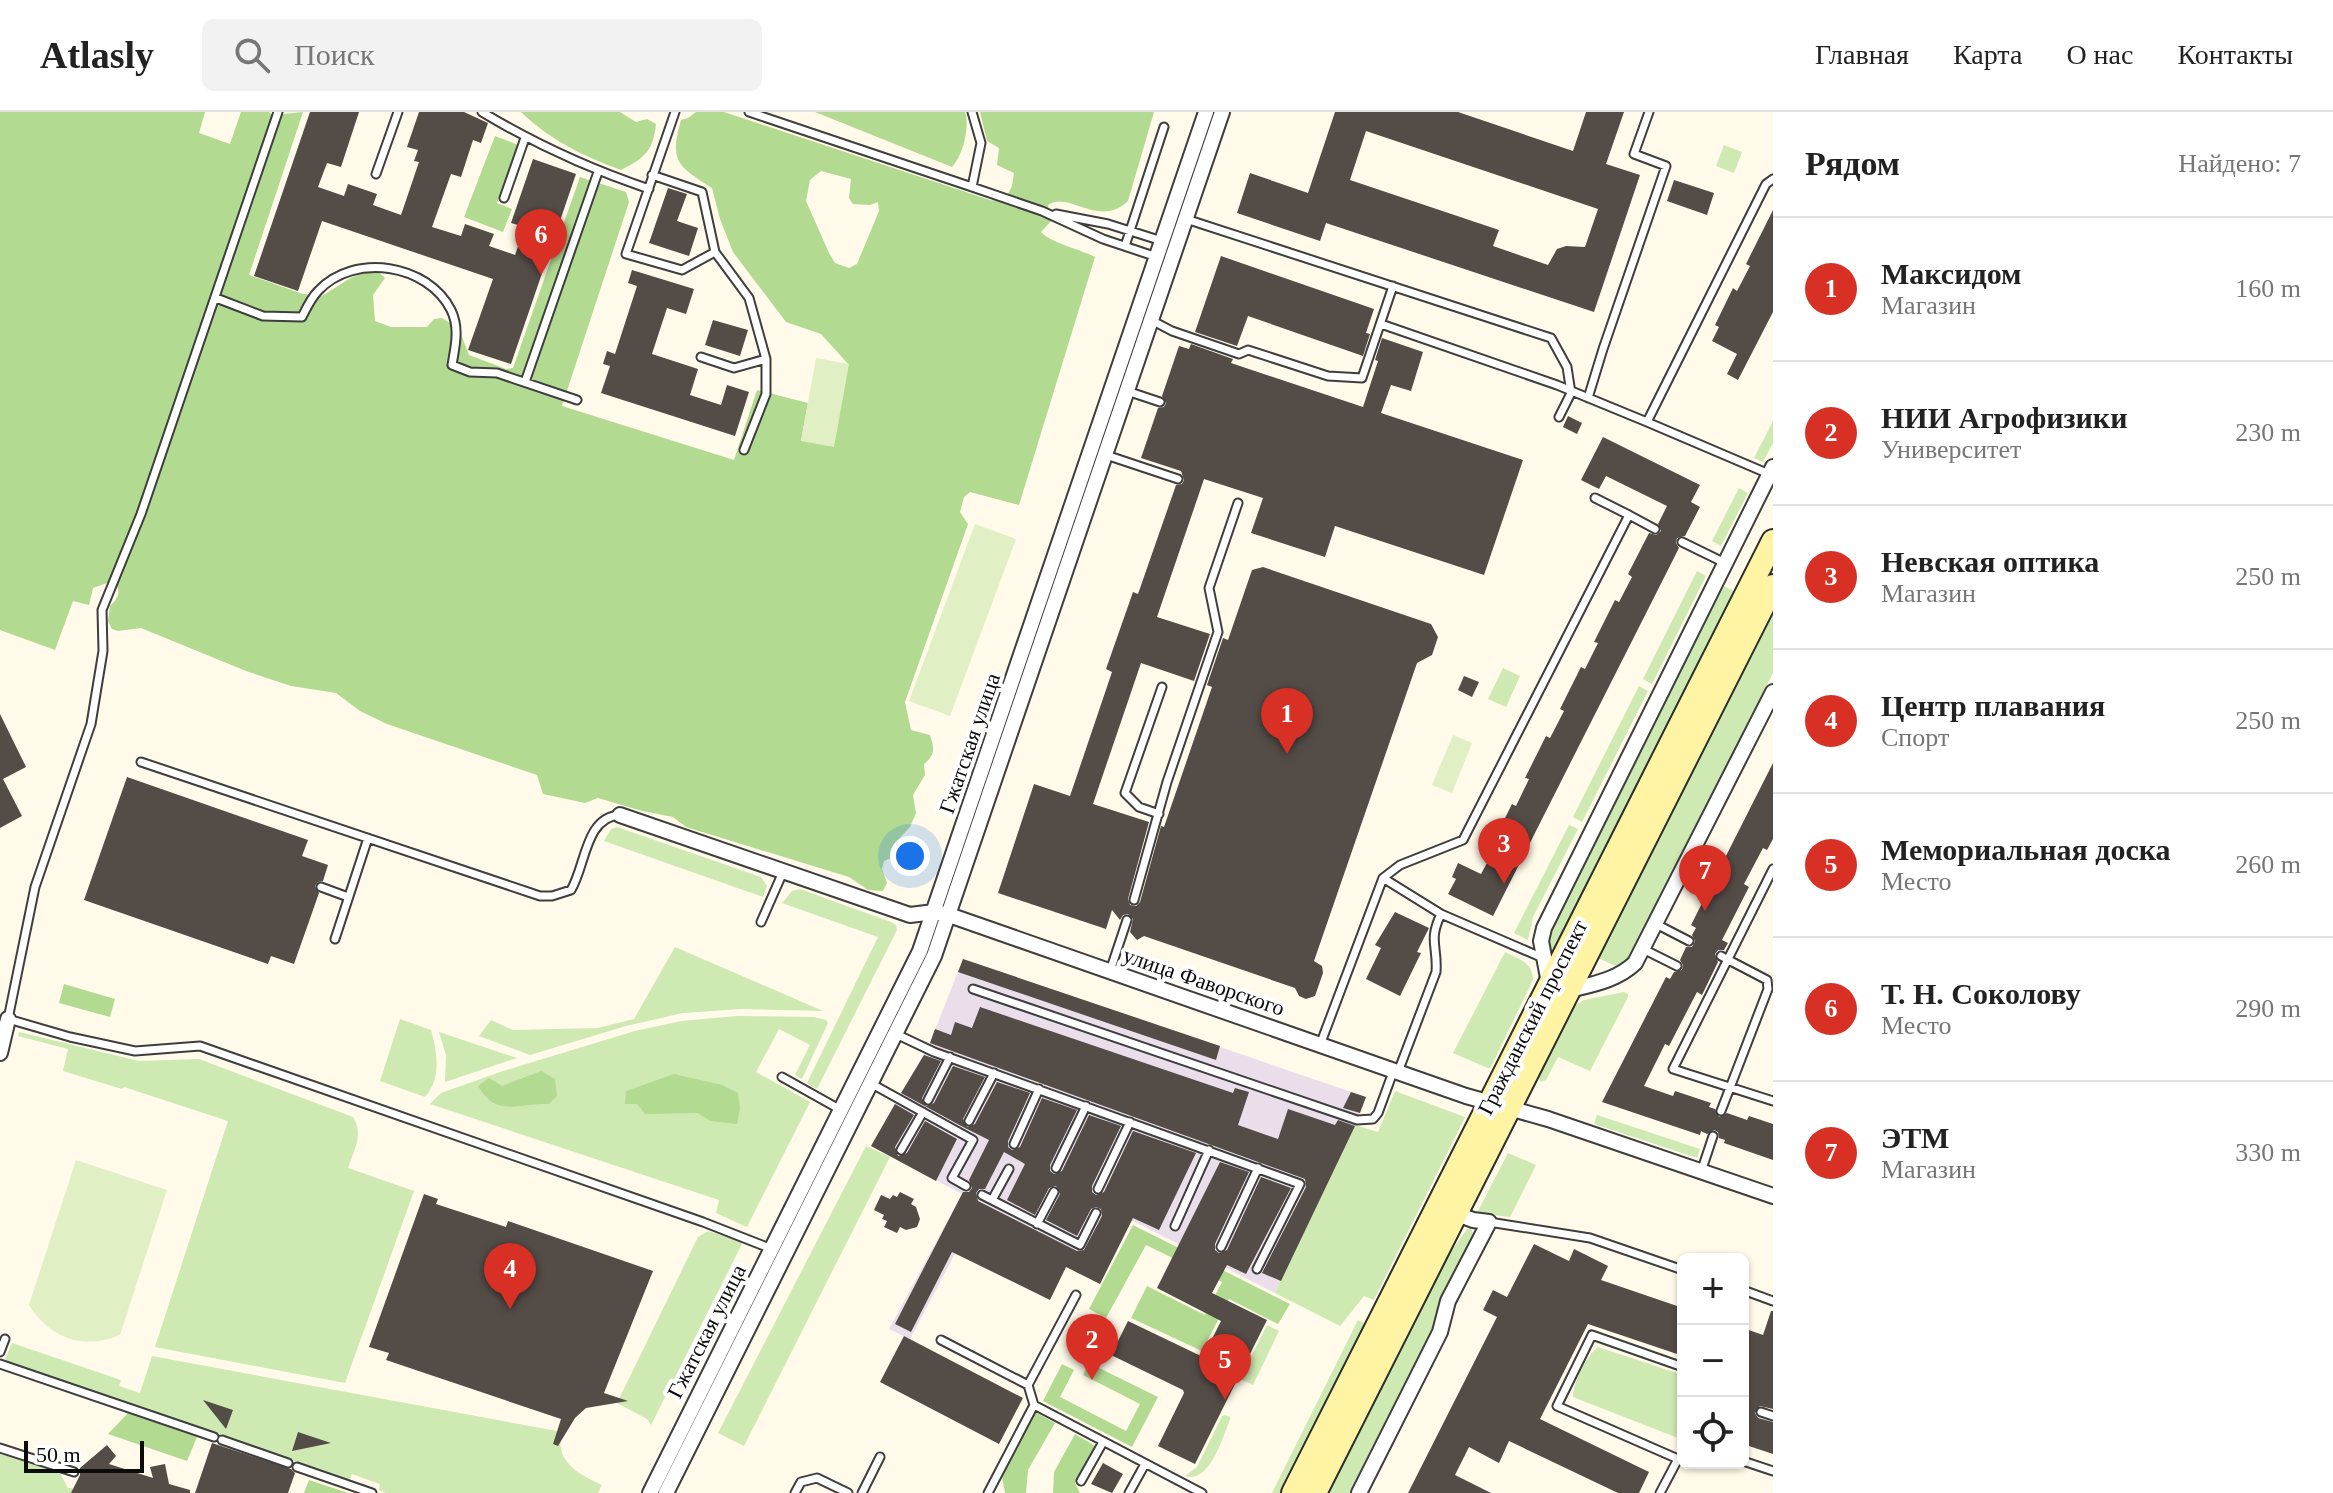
<!DOCTYPE html>
<html lang="ru">
<head>
<meta charset="utf-8">
<style>
	body { margin:0; font-family:Georgia,serif; background:#f2f2f2; color:#222 }
	.controls { position:absolute; right:24px; bottom:24px; display:grid; overflow:hidden; border-radius:12px; box-shadow:0 2px 6px #0004 }
	.controls button { width:72px; height:72px; display:grid; place-items:center; padding:0; border:0; border-bottom:2px solid #e0e0e0; background:#fff; color:#222; font:40px sans-serif }
	.scale { position:absolute; left:24px; bottom:20px; width:120px; box-sizing:border-box; padding-left:8px; border:4px solid #0b0b0b; border-top:0; font-size:22px; line-height:28px; white-space:nowrap; color:#0b0b0b; -webkit-text-stroke:6px #fff; paint-order:stroke }
	.you { position:absolute; left:910px; top:744px; width:28px; height:28px; margin:-20px; border:6px solid #fff; border-radius:50%; background:#1a73e8; box-shadow:0 0 0 12px #1a73e833 }
	.badge { display:grid; place-items:center; width:52px; height:52px; border-radius:50%; background:#d93025; color:#fff; font-size:26px; font-weight:700 }
	.pin { position:absolute; translate:-50% -66px; filter:drop-shadow(0 2px 4px #0008) }
	.pin::after { content:''; position:absolute; top:42px; width:28px; height:24px; background:inherit; clip-path:polygon(0 0,100% 0,50% 100%) }
	.list { margin:0; padding:0; list-style:none }
	h2 { display:flex; justify-content:space-between; align-items:center; height:104px; margin:0; padding:0 32px; font-size:34px }
	h2 small { font-size:26px; font-weight:400; color:#767676 }
	.list li { display:grid; grid-template-columns:52px 1fr auto; gap:24px; align-items:center; box-sizing:border-box; height:144px; padding:0 32px; border-top:2px solid #e0e0e0 }
	.list b { display:block; font-size:30px; white-space:nowrap }
	.list p { margin:0; font-size:26px; white-space:nowrap; color:#767676 }
	.list em { font-size:26px; font-style:normal; color:#767676 }
	.icon { flex:none; width:44px; height:44px; fill:none; stroke:currentColor; stroke-width:2; stroke-linecap:round; stroke-linejoin:round }
	.map { position:relative; flex:none; width:1773px; height:1381px; overflow:hidden }
	header { display:flex; align-items:center; gap:48px; box-sizing:border-box; height:112px; padding:0 40px; background:#fff; border-bottom:2px solid #e0e0e0 }
	header strong { font-size:38px }
	nav { display:flex; gap:44px; margin-inline-start:auto; font-size:28px }
	.search { width:560px; height:72px; background:#f2f2f2; display:flex; align-items:center; gap:20px; box-sizing:border-box; padding:0 28px; border-radius:12px; color:#767676; font-size:30px }
	main { display:flex }
	aside { flex:1; background:#fff }
	.map>svg:first-child { display:block }
	.industrial { fill:#e9deea }
	.green { fill:#cfe9b2 }
	.forest { fill:#b3da91; fill-rule:evenodd }
	.pitch { fill:#e1f0c4 }
	.building { fill:#544c47; fill-rule:evenodd }
	.lines { fill:none; stroke-linecap:round; stroke-linejoin:round }
	.lane-casing { stroke:#3e3e3e; stroke-width:11 }
	.street-casing { stroke:#3e3e3e; stroke-width:18 }
	.secondary-casing { stroke:#2d2d2d; stroke-width:26 }
	.lane { stroke:#fff; stroke-width:7 }
	.street { stroke:#fff; stroke-width:14 }
	.secondary { stroke:#fff4a4; stroke-width:22 }
	.labels { text-anchor:middle; stroke-width:8; stroke-linejoin:round; paint-order:stroke }
	.street-label { font-size:22px; fill:#0b0b0b; stroke:#fff }
</style>
</head>
<body>
<header>
<strong>Atlasly</strong>
<div class="search"><svg class="icon" aria-label="search" viewBox="0 0 24 24"><circle cx="10" cy="10" r="6"/><path d="M15 15l6 6"/></svg>Поиск</div>
<nav><a>Главная</a><a>Карта</a><a>О нас</a><a>Контакты</a></nav>
</header>
<main>
<div class="map">
<svg width="1773" height="1381" viewBox="0 0 1773 1381">
	<rect width="100%" height="100%" fill="#fffae9"/>
	<path class="industrial" d="M963 847 1366 985 1355 1013 1275 1181 1107 1096 1078 1154 977 1100 910 1227 889 1217 962 1082 871 1034 929 933Z"/>
	<path class="green" d="M1724 33 1742 40 1734 61 1716 54Z
		M1773 309V331L1763 350 1754 346Z
		M1739 376 1748 381 1721 434 1712 429Z
		M1697 459 1706 464 1652 572 1643 567Z
		M1724 474 1738 481 1556 839H1552L1549 834 1551 818Z
		M1773 493V561L1632 841 1626 850 1618 855 1598 846 1628 787 1631 774Z
		M1503 556 1520 564 1506 595 1488 587Z
		M1639 574 1648 579 1582 710 1573 705Z
		M1569 713 1578 717 1533 805 1528 828 1514 821Z
		M617 715 761 765 767 774 763 785 604 729 611 717Z
		M800 777 891 810 896 813 897 818 817 977 807 971 878 825 782 791 792 779Z
		M675 835 823 899 741 897 683 901 626 914 530 943 479 924 491 908 513 918 598 916 634 907Z
		M1505 840C1518 847 1533 850 1533 868L1490 957 1453 941Z
		M1624 880 1628 882V885L1590 959 1558 945 1546 968 1540 970 1539 964 1573 895 1584 888Z
		M737 904 814 905 826 908 828 911 802 967 795 963 810 933 779 917 756 960 810 990 747 1115 716 1101 719 1088 430 992 441 981 503 959 635 919 681 909Z
		M400 907 431 918C437 940 442 966 425 985L380 969Z
		M19 920 139 949 199 947 353 1005C364 1022 354 1038 348 1056L414 1079 345 1271 155 1235 228 1009 124 975 122 977 63 959 68 937 18 924Z
		M439 920 517 946 445 970 446 943Z
		M1395 979 1465 1005 1374 1188 1364 1184 1340 1214 1275 1181 1355 1013 1378 1020Z
		M1597 1003 1700 1037 1697 1046 1594 1012Z
		M866 1034 890 1045 744 1334 718 1321Z
		M1508 1041 1536 1053 1510 1105 1477 1101Z
		M1467 1117H1471L1474 1124 1440 1191 1432 1219 1350 1381H1324L1435 1162Z
		M708 1119 743 1130 651 1313 647 1307 617 1291 698 1125Z
		M1358 1208 1367 1213 1282 1381H1272Z
		M1267 1213 1279 1219 1253 1273 1240 1267Z
		M12 1231 121 1268 119 1274 140 1281 152 1244 557 1319 561 1320C556 1351 577 1361 602 1373L598 1381H386L379 1378 380 1372 352 1362 350 1368 14 1254 5 1247Z
		M1598 1235 1683 1263V1328L1573 1285C1573 1271 1586 1244 1598 1235Z
		M1225 1303 1230 1305V1308C1222 1326 1210 1372 1185 1364L1197 1355 1222 1304Z
		M0 1342 60 1361 68 1376H73L74 1381H0Z"/>
	<path class="forest" d="M0 0H205L199 21 230 32 241 0H269L273 3 303 0 249 163 303 182 322 184 352 165 376 158 385 166 373 183 375 209 391 215H427L434 207 442 206 459 217 469 243 506 257 513 256 580 65 626 80 629 90 562 294 734 348 757 278 808 291 801 329 849 253 821 222 786 210 733 140 720 107 712 76C678 54 669 50 681 8L688 6 696 0H724L990 88 1004 90 1012 74 1014 61 997 53 999 36 987 29 980 0H1154L1128 89C1098 117 1069 78 1048 93L1051 109 1041 120C1051 131 1080 137 1095 145L1019 393 970 380 964 385 960 400 968 412 905 590 911 618 930 623C934 636 936 642 924 652L925 663 913 683 916 701 910 715 895 731 891 746 884 749 882 757 887 771 883 779 868 778 849 765 686 715 673 705 642 699 598 686 585 691 543 682 537 663 387 612 360 599 336 581 291 574 246 559 141 516 118 519 112 517 108 509 110 494C119 486 122 478 113 469L93 476 89 493 73 489 55 538 0 518ZM821 59 851 67 849 86 853 92 870 93 878 90 879 99 857 152 849 156 835 151 829 141 806 89 810 68Z
		M521 0H620L636 10 647 7 656 12C653 40 644 46 621 58 583 44 550 28 521 0Z
		M815 0H965C970 15 963 43 952 55Z
		M495 24 518 33 497 91 512 97 503 120 464 105Z
		M64 872 115 887 110 905 59 891Z
		M541 959 555 967 557 984 549 992C516 991 497 1006 478 974L489 966 502 974Z
		M674 962 722 973 738 981 740 996 737 1012 710 1009 698 1001 645 1002 637 992H625L626 979Z
		M1133 1113 1290 1192 1278 1212 1229 1187 1202 1239 1131 1206 1147 1174 1205 1203 1222 1170 1146 1133 1106 1206 1089 1197Z
		M1089 1251 1158 1285 1132 1335 1043 1289 1062 1252 1074 1258 1060 1285 1126 1319 1140 1292 1083 1263Z
		M1035 1300 1055 1311 1028 1358 1026 1381H1005L1002 1365Z
		M128 1301 197 1325 187 1349 108 1322Z
		M1075 1322 1095 1334 1075 1371 1080 1381H1053L1054 1360Z
		M309 1368 348 1381H304Z"/>
	<path class="pitch" d="M816 246 849 252 834 335 801 329Z
		M975 412 1016 427 950 604 909 589Z
		M1453 623 1472 631 1452 681 1432 673Z
		M76 1048 167 1078 120 1223C84 1238 50 1227 29 1193Z"/>
	<path class="building" d="M310 0H359L341 55 327 51 318 75 344 84 348 72 377 82 373 93 401 103 419 50 414 49 418 38 407 35 419 0H464L488 11 481 31 473 28 461 65 451 62 432 115 461 124 465 112 494 122 489 134 515 143 525 115 511 111 533 47 576 62 511 252 468 238 493 167 322 109 298 179 254 164Z
		M1335 0H1458L1573 39 1586 0H1624L1606 52 1640 63 1594 200 1326 111 1320 129 1237 101 1250 61 1308 81ZM1366 19 1598 97 1585 135 1566 134 1557 137 1548 153 1493 134 1499 118 1350 68Z
		M1674 68 1714 81 1707 103 1667 89Z
		M668 76 687 82 677 109 698 116 689 144 649 131Z
		M1773 98V200L1738 268 1727 262 1737 242 1712 229 1719 215 1715 213 1733 176 1737 179 1750 154 1746 152Z
		M1221 144 1374 197 1366 221 1370 222 1363 244 1248 204 1237 234 1195 220Z
		M632 158 694 177 686 202 667 196 652 242 698 257 690 283 721 293 727 273 749 280 735 324 601 281 610 254 603 252 607 239 615 242 637 174 628 171Z
		M713 208 748 218 740 244 705 233Z
		M1382 226 1423 240 1411 279 1391 273 1381 301 1523 348 1484 463 1335 414 1325 445 1251 421 1263 386 1204 367 1157 505 1210 522 1194 569 1141 551 1093 692 1149 710 1128 787 1130 793 1136 794 1140 790 1161 714 1164 715 1212 575 1207 573 1223 526 1228 528 1252 458 1263 455 1431 512 1438 525 1432 543 1417 551 1314 849 1322 854 1323 861 1315 884 1306 887 1299 884 1295 876 1144 824 1137 828 1130 820 1133 807 1128 802 1123 803 1120 808 1112 798 1106 817 998 781 1034 672 1070 684 1112 560 1106 557 1133 480 1138 482 1176 373 1182 372 1184 368 1181 359 1141 346 1158 296 1164 295 1166 291 1162 284 1179 234 1189 237 1191 232 1233 247 1231 251 1363 295 1378 249 1375 248Z
		M1568 304 1582 311 1577 322 1563 315Z
		M1603 325 1700 373 1691 390 1700 395 1685 424 1677 426 1676 431 1679 436 1493 804 1448 782 1456 767 1452 765 1458 751 1481 762 1495 736 1491 734 1512 692 1516 694 1529 667 1525 666 1546 624 1550 626 1564 599 1560 597 1581 555 1585 557 1598 531 1594 530 1615 488 1619 490 1632 465 1628 462 1649 421 1656 423 1661 419 1658 412 1667 394 1606 364 1599 377 1581 368Z
		M1464 564 1479 570 1472 585 1458 578Z
		M0 602 26 655 3 667 22 704 0 716Z
		M1773 651V727L1767 738 1763 736 1744 772 1749 775 1722 828 1728 831 1724 838H1718L1715 842 1718 850 1702 883 1697 880 1669 934 1665 932 1644 974 1673 984 1675 979 1711 991 1709 995 1715 997 1719 1005 1727 1001 1747 1008 1749 1004 1773 1012V1048L1724 1031 1725 1028 1719 1026 1718 1020 1714 1018 1707 1022 1701 1019 1700 1023 1602 990 1666 865 1670 867 1674 860 1682 858 1683 853 1680 848 1686 835H1692L1695 829 1692 823 1696 816 1691 813Z
		M127 665 308 728 302 744 328 753 323 769 318 770 315 774 319 781 294 852 271 844 268 852 84 788Z
		M1395 800 1429 816 1417 840 1421 841 1400 884 1366 867 1381 836 1375 833Z
		M963 847 1220 934 1216 948 958 860Z
		M980 895 1233 981 1235 976 1249 980 1238 1013 1278 1027 1288 997 1335 1013 1338 1008 1355 1014 1281 1169 1262 1161 1306 1075 1305 1067 930 931 935 917 951 923 955 910 972 916Z
		M924 943 941 949 922 986 926 994 934 991 953 954 985 965 963 1007 967 1015 975 1012 997 970 1030 981 1008 1029V1035L1012 1038 1020 1035 1042 986 1077 998 1050 1053V1059L1054 1062 1062 1059 1089 1003 1121 1014 1092 1074V1080L1096 1083 1104 1080 1133 1019 1196 1041 1159 1118 1133 1106 1100 1172 1066 1155 1050 1188 952 1140 911 1220 895 1212 963 1080H969L972 1076 969 1068 989 1028 963 1015 901 981ZM1004 1040 1025 1052 1007 1088 1035 1103 1049 1076 1056 1074 1060 1082 1046 1108 1077 1124 1091 1097 1096 1095 1101 1097 1102 1104 1084 1138 1077 1139 978 1089 976 1081 979 1077H985Z
		M1351 980 1366 985 1360 1001 1343 996Z
		M895 992 914 1003 895 1035 898 1044 907 1041 925 1009 957 1027 936 1069 871 1034Z
		M1220 1050 1249 1060 1215 1132V1138L1219 1141 1227 1138 1261 1065 1291 1076 1246 1162 1227 1153 1212 1181 1267 1208 1195 1352 1158 1334 1184 1281 1183 1278 1111 1243 1128 1209 1203 1245 1221 1209 1157 1176Z
		M900 1080 914 1087 911 1092 916 1095 920 1107 917 1115 906 1118 900 1115 897 1121 884 1115 887 1109 882 1107 884 1103 874 1098 881 1083 890 1087 893 1083 897 1085Z
		M424 1082 438 1087 436 1092 506 1115 508 1109 653 1159 604 1281 628 1289 586 1296 575 1306 558 1334 553 1332 561 1307 386 1248 389 1241 369 1235Z
		M1534 1132 1569 1149 1574 1137 1608 1154 1601 1168 1683 1196V1244L1588 1212 1540 1307 1649 1360 1639 1381H1618L1509 1329 1499 1351 1469 1335 1455 1363 1491 1381H1408L1497 1205 1483 1198 1493 1178 1507 1185Z
		M1771 1199H1773V1297L1760 1294 1755 1301 1758 1306 1773 1310V1342L1743 1332V1283L1749 1266 1743 1264V1216L1763 1223Z
		M904 1224 1023 1286 999 1332 880 1270Z
		M203 1288 233 1298 226 1317Z
		M298 1320 331 1331 292 1339Z
		M212 1331 291 1357 295 1361 288 1381H195Z
		M107 1333 116 1344 109 1352 153 1366 150 1355 165 1352 169 1372 190 1378V1381H71L80 1363V1356Z
		M1103 1351 1123 1362 1112 1381 1091 1372Z"/>
	<g class="lines">
		<defs>
			<path id="lane" d="M278 0 141 402 102 498 103 539 91 612 35 775 8 907 70 925 135 939 200 934 703 1110 772 1137
				M482 0C535 32 590 57 649 77
				M675 0 626 142 682 158 715 140
				M749 0 972 75 1042 99 1103 127 1157 145
				M972 0 981 31 972 75
				M376 62 398 0
				M652 63 702 80 715 140 749 186 766 247V282L744 338
				M504 86 525 26
				M1056 102 1108 112 1162 129
				M1186 107 1551 226 1567 255 1571 281 1559 305
				M1125 134 1164 15
				M216 186 263 204 302 205C306 197 311 186 318 179 354 140 428 152 451 198 460 216 455 235 452 253L470 260 497 261 577 288
				M1151 208 1172 219 1239 242 1248 238 1328 264 1362 266 1393 174
				M1381 212 1557 273 1647 310
				M701 245 734 256 766 247
				M525 270 598 60
				M1127 279 1160 290
				M1588 286 1603 237 1666 54 1634 42 1649 0
				M1106 343 1178 367
				M1769 362 1647 310 1766 72 1773 67
				M1629 403 1655 417
				M1682 430 1725 451
				M141 650 540 784H552L571 778C586 753 585 705 620 703
				M1159 702 1139 695 1125 681 1162 575
				M1773 757 1673 957 1773 989
				M1383 766 1400 753 1463 728 1629 403 1595 386
				M321 775 348 785
				M1134 788 1167 670 1218 520 1209 476 1238 391
				M761 810 783 760
				M1656 812 1689 829
				M335 827 368 726
				M1643 837 1677 854
				M1110 859 1127 808
				M973 877 1357 1008 1373 1007 1378 1001 1393 960
				M896 922 934 940 1300 1072 1257 1157
				M1320 933 1383 766 1441 802 1543 846
				M1398 960 1436 860C1438 834 1428 829 1441 802
				M782 965 841 998
				M872 972 973 1028 952 1066 966 1074
				M928 988 950 945
				M1721 999 1768 877 1767 868 1721 844
				M969 1009 994 961
				M1014 1032 1039 977
				M901 1038 923 1000
				M1056 1056 1086 994
				M1701 1060 1713 1024
				M1098 1077 1130 1010
				M982 1083 1080 1133 1096 1101
				M992 1088 1009 1057
				M1489 1110 1590 1126 1683 1158
				M1037 1112 1054 1080
				M1175 1114 1209 1038
				M1221 1135 1258 1056
				M1743 1178 1773 1189
				M941 1228 1028 1273
				M0 1240 5 1227
				M0 1252 214 1325
				M1683 1255 1592 1223 1557 1294 1678 1347 1683 1346
				M1034 1293 1202 1381
				M1761 1300 1773 1304
				M222 1328 288 1351
				M0 1336 74 1360
				M1743 1349 1773 1359
				M297 1355 372 1381
				M1081 1369 1103 1330
				M795 1381 801 1370 817 1366 848 1381
				M862 1381 880 1345
				M988 1381 1034 1293 1028 1273 1076 1183
				M1129 1381 1145 1352
				M1660 1381 1678 1347"/>
			<path id="street" d="M620 703 910 803 934 800 949 803 1466 984 1548 1007 1773 1084
				M1549 871 1541 829 1544 816 1773 355
				M1570 878C1594 872 1617 868 1635 851L1773 580
				M0 941 8 907
				M650 1381 920 839 1206 0
				M666 1381 934 844 1222 0
				M1359 1381 1440 1220 1448 1189 1489 1110 1473 1108 1457 1102"/>
			<path id="secondary" d="M1293 1381 1773 429
				M1315 1381 1773 474"/>
		</defs>
		<use href="#lane" class="lane-casing"/>
		<use href="#street" class="street-casing"/>
		<use href="#secondary" class="secondary-casing"/>
		<use href="#lane" class="lane"/>
		<use href="#street" class="street"/>
		<use href="#secondary" class="secondary"/>
	</g>
	<g class="labels">
		<g class="street-label">
			<text transform="translate(969 631) rotate(-71)" y="8">Гжатская улица</text>
			<text transform="translate(1204 869) rotate(19)" y="8">улица Фаворского</text>
			<text transform="translate(1532 905) rotate(-63)" y="8">Гражданский проспект</text>
			<text transform="translate(706 1219) rotate(-63)" y="8">Гжатская улица</text>
		</g>
	</g>
</svg>
<div class="controls">
<button>+</button>
<button>−</button>
<button><svg class="icon" aria-label="locate" viewBox="0 0 24 24"><circle cx="12" cy="12" r="6"/><path d="M12 2v4M12 18v4M2 12h4M18 12h4"/></svg></button>
</div>
<div class="scale">50 m</div>
<div class="you"></div>
<div class="pin badge" style="left:1287px;top:642px">1</div>
<div class="pin badge" style="left:1092px;top:1268px">2</div>
<div class="pin badge" style="left:1504px;top:772px">3</div>
<div class="pin badge" style="left:510px;top:1197px">4</div>
<div class="pin badge" style="left:1225px;top:1288px">5</div>
<div class="pin badge" style="left:541px;top:163px">6</div>
<div class="pin badge" style="left:1705px;top:799px">7</div>
</div>
<aside>
<h2>Рядом<small>Найдено: 7</small></h2>
<ul class="list">
<li><span class="badge">1</span><div><b>Максидом</b><p>Магазин</p></div><em>160 m</em></li>
<li><span class="badge">2</span><div><b>НИИ Агрофизики</b><p>Университет</p></div><em>230 m</em></li>
<li><span class="badge">3</span><div><b>Невская оптика</b><p>Магазин</p></div><em>250 m</em></li>
<li><span class="badge">4</span><div><b>Центр плавания</b><p>Спорт</p></div><em>250 m</em></li>
<li><span class="badge">5</span><div><b>Мемориальная доска</b><p>Место</p></div><em>260 m</em></li>
<li><span class="badge">6</span><div><b>Т. Н. Соколову</b><p>Место</p></div><em>290 m</em></li>
<li><span class="badge">7</span><div><b>ЭТМ</b><p>Магазин</p></div><em>330 m</em></li>
</ul>
</aside>
</main>
</body>
</html>
